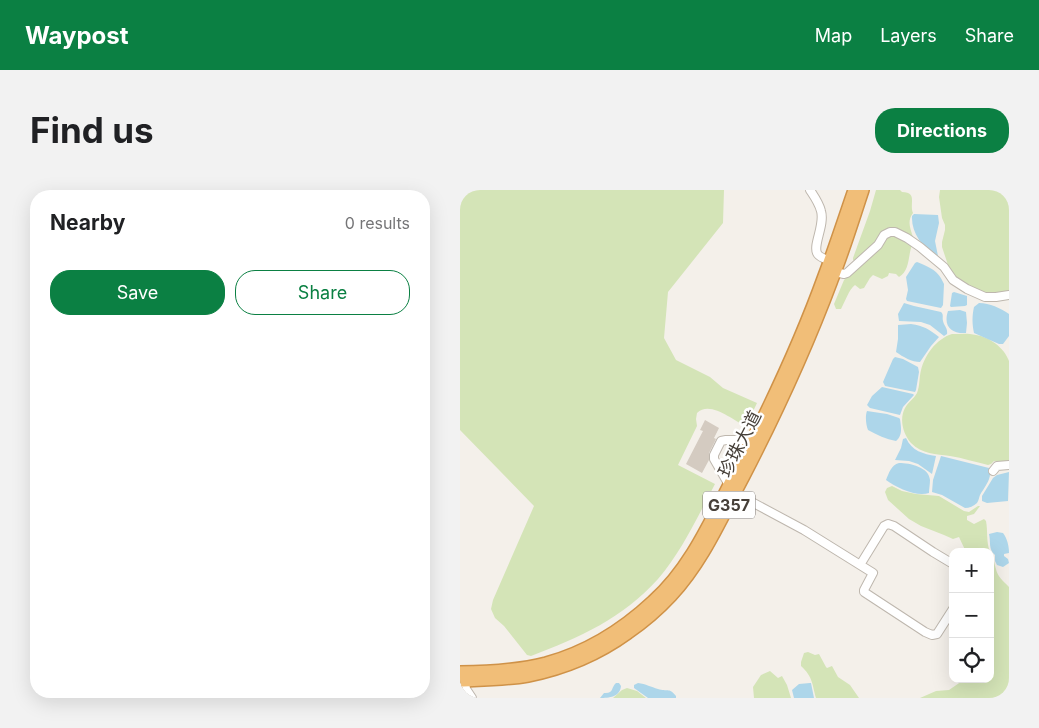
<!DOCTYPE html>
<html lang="en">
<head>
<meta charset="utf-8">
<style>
	body { margin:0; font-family:Inter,"Noto Sans SC",sans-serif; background:#f2f2f2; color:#202124 }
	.controls { position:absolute; right:15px; bottom:15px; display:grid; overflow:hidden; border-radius:10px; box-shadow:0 5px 20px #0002 }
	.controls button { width:45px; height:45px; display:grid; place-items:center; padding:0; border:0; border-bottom:1px solid #e0e0e0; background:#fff; color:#202124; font:25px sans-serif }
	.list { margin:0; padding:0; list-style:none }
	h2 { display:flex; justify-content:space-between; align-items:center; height:65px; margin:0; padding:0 20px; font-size:21px }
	h2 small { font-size:16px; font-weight:400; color:#757577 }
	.actions { display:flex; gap:10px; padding:15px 20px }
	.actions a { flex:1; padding:11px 0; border:1px solid #0b8043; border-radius:20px; text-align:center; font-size:18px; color:#0b8043 }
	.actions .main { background:#0b8043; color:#fff }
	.icon { flex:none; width:28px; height:28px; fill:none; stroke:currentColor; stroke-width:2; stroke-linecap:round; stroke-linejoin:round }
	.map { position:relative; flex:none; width:549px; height:508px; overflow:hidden; border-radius:20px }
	header { display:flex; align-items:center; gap:30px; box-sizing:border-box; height:70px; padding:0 25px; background:#0b8043; color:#fff }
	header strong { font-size:24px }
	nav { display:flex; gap:28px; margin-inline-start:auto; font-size:18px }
	.intro { display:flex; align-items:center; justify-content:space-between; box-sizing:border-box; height:120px; padding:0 30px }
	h1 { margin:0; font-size:35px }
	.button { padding:12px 22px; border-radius:20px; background:#0b8043; color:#fff; font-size:18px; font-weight:700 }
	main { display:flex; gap:30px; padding:0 30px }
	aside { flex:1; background:#fff; border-radius:20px; box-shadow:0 5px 20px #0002 }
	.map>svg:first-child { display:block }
	.green { fill:#d4e4b7 }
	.water { fill:#add6ea }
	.building { fill:#d4cbc1 }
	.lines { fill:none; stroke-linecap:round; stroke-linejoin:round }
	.minor-casing { stroke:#beb7ae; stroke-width:10 }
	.highway-casing { stroke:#cf9248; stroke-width:14 }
	.minor { stroke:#fff; stroke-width:8 }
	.highway { stroke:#f1be78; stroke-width:11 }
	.labels { text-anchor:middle; stroke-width:5; stroke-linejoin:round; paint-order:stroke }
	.shield { fill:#fff; stroke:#7e7974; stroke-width:1 }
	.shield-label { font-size:16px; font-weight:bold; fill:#474039 }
	.street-label { font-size:18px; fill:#474039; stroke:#fff }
</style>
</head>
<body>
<header>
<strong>Waypost</strong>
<nav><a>Map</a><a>Layers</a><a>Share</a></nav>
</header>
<div class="intro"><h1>Find us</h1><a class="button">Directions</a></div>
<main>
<aside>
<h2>Nearby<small>0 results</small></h2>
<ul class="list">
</ul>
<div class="actions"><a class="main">Save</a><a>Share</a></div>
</aside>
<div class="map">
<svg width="549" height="508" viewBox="0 0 549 508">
	<rect width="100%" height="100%" fill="#f4f0ea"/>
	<path class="green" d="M0 0H264L263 33 208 102 204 148 216 170 250 187 263 198 297 213 286 236C272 230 250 210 237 223L236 229 237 236 218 275 255 294C238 326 222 361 198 389 163 428 119 448 71 466L67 465 44 436 35 428 31 419 33 410 74 316 0 240Z
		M416 0H440L442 2C458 2 449 14 453 23 447 31 450 38 453 47L452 48 437 38 431 39 395 71 393 70V68L410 21Z
		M480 0H549V102L532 104 517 100 497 90 491 84 482 57V52L485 40V35L482 28 479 7Z
		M435 44 452 55C448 65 450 81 439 87L436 84 429 83 428 86 422 89 413 85 410 88 404 98 400 99 395 95C389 99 385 112 381 119H376L374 114 384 90 428 46Z
		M492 144C500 144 508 143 516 145 529 147 544 157 549 171V272L534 271 531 274 528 275C515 272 503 268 490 266 476 264 462 264 451 253 443 244 439 229 445 218 448 212 454 209 457 203 460 196 459 188 461 180 465 165 476 149 492 144Z
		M432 296 442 301 456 304 479 306 504 321 509 322 518 316H520L514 324 507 326V330L514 334 524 329 526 331C528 341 526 352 530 362H506L499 347 493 349 484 345 461 336 449 329 428 310 425 302 427 298Z
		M530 362C534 368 534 373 536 379 537 386 544 392 549 397V508H460L476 501 489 500 505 489H530Z
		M348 462 355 465 359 464 366 477 367 478 372 476 378 487 390 495 399 508H356C352 494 353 487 341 476V472L344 463Z
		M310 481 318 488 322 486 327 495 331 508H294L293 497 301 485Z
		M167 498 177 501 186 508H153L162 500Z"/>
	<path class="water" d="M454 24 478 25 479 33 475 51 478 66 477 68C464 58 451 44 452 26Z
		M457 72C471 78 478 80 484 94L483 115 481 118 447 111 446 109 448 100 446 87 455 73Z
		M494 102 507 106V115L505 116 491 117 490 116 492 103Z
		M444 113 454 116 481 122C484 125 482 127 483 131 484 136 488 138 487 144L484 146 470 135 461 132 439 131 438 124Z
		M519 113C530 113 540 118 549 124V146L543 154H539L514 143C512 134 512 126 514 117Z
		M500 120 506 122 507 133 506 143C491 144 483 136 488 121Z
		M451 134C464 136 469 139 479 147L471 156 460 172C452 172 443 167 436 162L438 149V135Z
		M435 167 443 169 458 177 459 182 456 200 455 202 425 196 423 192 433 169Z
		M422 197 453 204 454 205 443 217 440 225 410 218 407 215 412 206Z
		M407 221 427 224 439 228 440 229C441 237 443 245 436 251 426 249 417 245 408 240 406 235 405 226 407 221Z
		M446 248C452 261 463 264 476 266L472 284 458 274 449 271 435 270 441 258 443 249Z
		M481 266 529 278C533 288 525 296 520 305 519 307 519 310 517 313 514 316 509 318 505 318L482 305 472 302 473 290Z
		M439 273C450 273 469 277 470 290 470 294 469 299 469 303 456 307 437 298 426 290 429 283 431 275 439 273Z
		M549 282 548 311 527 313 522 311V306L533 288 537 285Z
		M537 342 543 343C547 348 549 356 549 363L544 364V366L548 369 549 373 543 377 537 375 535 371V365C528 359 531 352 529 344Z
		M156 493H159L161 496C160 507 149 508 140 508L144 503C154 504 151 497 156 493Z
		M178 493C186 494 191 497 198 499 207 502 209 497 216 506V508H188L174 498V495Z
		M350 493H351L354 508H334L332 500 339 494Z"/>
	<path class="building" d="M245 230 259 238 254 248 256 249 249 263V270L242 283 226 274 243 241 240 240Z"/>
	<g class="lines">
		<defs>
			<path id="minor" d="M350 0C354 6 359 13 361 21 365 35 353 54 357 63 359 68 366 68 370 72 372 74 374 79 375 82L384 84 387 83 418 55 424 45 430 42H435L447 48 460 57 484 77 493 90 507 99 525 107H536L549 105
				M533 281 537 276 549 275
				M269 295 254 269V265L261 251 266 250H293
				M275 303 344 340 413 383 404 400V402L465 442 472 445 477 444 493 419
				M400 375 424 336 428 334 434 336 473 362 493 374
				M4 486 6 499 12 508"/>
			<path id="highway" d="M0 482C29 482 58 480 86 473 126 462 163 439 193 411 228 380 248 336 269 295 305 227 338 158 364 86 375 57 384 29 394 0
				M0 491C23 490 46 490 68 486 103 479 139 464 168 443 184 432 198 420 211 406 243 372 262 327 284 286 317 222 347 157 372 90 384 60 393 30 403 0"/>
		</defs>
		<use href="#minor" class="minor-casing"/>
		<use href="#highway" class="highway-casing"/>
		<use href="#minor" class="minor"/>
		<use href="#highway" class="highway"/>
	</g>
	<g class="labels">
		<rect class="shield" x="243" y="301.5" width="52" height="27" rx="4"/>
		<g class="shield-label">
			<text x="269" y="321">G357</text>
		</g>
		<g class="street-label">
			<text transform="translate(280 254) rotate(-63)" y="6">珍珠大道</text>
		</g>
	</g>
</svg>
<div class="controls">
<button>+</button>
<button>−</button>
<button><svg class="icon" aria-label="locate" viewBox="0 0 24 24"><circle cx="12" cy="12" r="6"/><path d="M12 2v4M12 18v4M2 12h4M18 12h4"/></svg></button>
</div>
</div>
</main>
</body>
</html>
